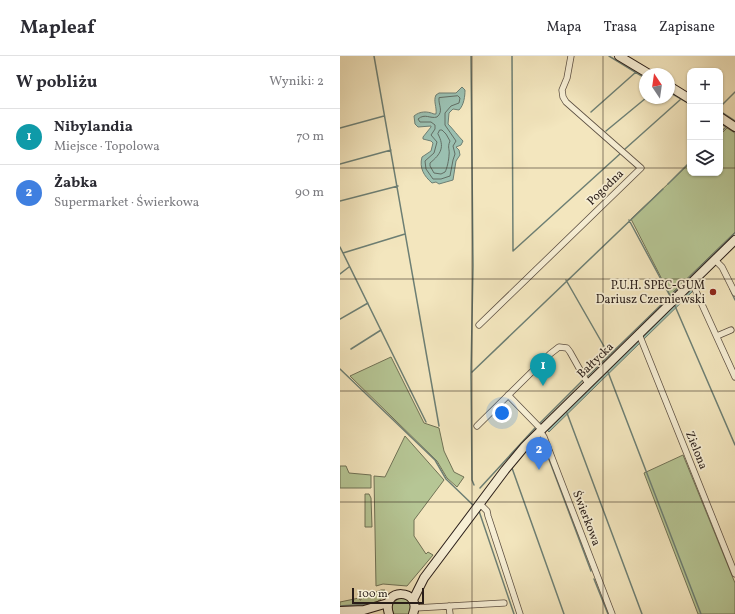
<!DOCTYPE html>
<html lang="pl">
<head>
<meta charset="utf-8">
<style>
	body { margin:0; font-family:Vollkorn,serif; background:#f2f2f3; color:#2b2b33 }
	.controls { position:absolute; right:12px; top:12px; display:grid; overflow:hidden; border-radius:8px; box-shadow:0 1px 3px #0004 }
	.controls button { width:36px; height:36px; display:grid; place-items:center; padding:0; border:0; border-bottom:1px solid #e1e1e2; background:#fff; color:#2b2b33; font:20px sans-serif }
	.compass { position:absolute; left:299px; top:12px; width:36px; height:36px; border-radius:50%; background:#fff; box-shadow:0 1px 3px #0004; rotate:347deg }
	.scale { position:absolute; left:12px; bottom:10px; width:72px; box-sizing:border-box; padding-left:4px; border:2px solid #291d18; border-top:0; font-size:11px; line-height:14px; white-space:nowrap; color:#291d18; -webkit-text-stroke:3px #f7efd5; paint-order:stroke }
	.you { position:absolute; left:162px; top:357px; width:14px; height:14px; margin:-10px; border:3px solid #fff; border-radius:50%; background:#1a73e8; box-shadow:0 0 0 6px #1a73e833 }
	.badge { display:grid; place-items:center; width:26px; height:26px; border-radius:50%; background:#8f2418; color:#fff; font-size:13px; font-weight:700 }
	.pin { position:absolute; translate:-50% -33px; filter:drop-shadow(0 1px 2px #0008) }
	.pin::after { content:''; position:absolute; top:21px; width:14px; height:12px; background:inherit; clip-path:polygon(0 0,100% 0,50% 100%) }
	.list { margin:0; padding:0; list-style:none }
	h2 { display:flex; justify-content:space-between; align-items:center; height:52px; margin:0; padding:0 16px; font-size:17px }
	h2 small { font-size:13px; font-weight:400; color:#7c7c81 }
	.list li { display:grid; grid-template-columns:26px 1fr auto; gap:12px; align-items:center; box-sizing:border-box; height:56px; padding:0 16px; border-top:1px solid #e1e1e2 }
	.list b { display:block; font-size:15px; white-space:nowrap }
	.list p { margin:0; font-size:13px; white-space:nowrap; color:#7c7c81 }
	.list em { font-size:13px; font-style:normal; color:#7c7c81 }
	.icon { flex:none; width:22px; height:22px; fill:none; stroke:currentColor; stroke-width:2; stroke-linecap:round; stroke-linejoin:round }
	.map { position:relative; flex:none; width:395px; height:558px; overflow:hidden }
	header { display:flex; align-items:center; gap:24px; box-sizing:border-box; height:56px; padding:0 20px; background:#fff; border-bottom:1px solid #e1e1e2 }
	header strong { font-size:19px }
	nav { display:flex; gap:22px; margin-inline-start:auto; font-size:14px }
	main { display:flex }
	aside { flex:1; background:#fff }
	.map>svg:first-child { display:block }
	.green { fill:#b6c695; stroke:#707256 }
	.water { fill:#9bc0b1; stroke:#6d7f74 }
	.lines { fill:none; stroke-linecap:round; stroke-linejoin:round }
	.shore { stroke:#626e64; stroke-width:1 }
	.stream { stroke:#6d7f74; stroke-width:1.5 }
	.street-casing { stroke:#5c4f42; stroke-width:7 }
	.secondary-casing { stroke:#291d18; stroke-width:10 }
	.street { stroke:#f7efd5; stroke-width:5.5 }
	.secondary { stroke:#f7efd5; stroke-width:8 }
	.grid { fill:none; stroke:#291d18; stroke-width:1; stroke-opacity:0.55 }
	.poi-dot { fill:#8f2418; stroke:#f7efd5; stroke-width:1.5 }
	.labels { text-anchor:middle; stroke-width:3.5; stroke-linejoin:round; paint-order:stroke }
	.street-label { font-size:12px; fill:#291d18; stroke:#f7efd5 }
	.poi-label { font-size:12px; fill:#291d18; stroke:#f7efd5; text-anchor:end }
</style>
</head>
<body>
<header>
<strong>Mapleaf</strong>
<nav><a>Mapa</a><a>Trasa</a><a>Zapisane</a></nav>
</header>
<main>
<aside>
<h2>W pobliżu<small>Wyniki: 2</small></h2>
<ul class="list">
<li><span class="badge" style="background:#0f9aa8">1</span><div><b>Nibylandia</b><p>Miejsce · Topolowa</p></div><em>70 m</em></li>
<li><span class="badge" style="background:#3f7fe0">2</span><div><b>Żabka</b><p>Supermarket · Świerkowa</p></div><em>90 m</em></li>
</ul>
</aside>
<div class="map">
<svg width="395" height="558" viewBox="0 0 395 558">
	<rect width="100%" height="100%" fill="#f3e6be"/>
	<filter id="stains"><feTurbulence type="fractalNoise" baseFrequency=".005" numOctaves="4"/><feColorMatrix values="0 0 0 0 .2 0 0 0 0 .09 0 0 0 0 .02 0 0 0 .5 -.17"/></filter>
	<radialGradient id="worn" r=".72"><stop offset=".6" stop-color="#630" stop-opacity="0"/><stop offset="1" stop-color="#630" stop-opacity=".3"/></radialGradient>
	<path class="green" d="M387 72 395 77V176L330 239 291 163 350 107V117H380V79Z
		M51 301 84 367 99 372 104 395 114 416 124 421 117 431 107 422 97 405 10 320Z
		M65 380 104 424 74 464V480L86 498 88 496 93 499 67 530 43 528 36 530 34 420 45 421Z
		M343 399 395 527V558H358L304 417Z
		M0 410H6L9 417 31 419V432H0Z
		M25 438H29L31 442 32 471H25Z
		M41 534H45C42 538 44 542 38 545V549L0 552V546L19 542 20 544H21V542Z
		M61 542C70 543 73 550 69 558H54C50 551 53 544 61 542Z"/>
	<path class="water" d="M122 31 125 34C125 40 124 49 119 54L113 53 109 57 108 68C113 73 118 80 123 85L121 89 116 91 119 94 120 99 116 105 113 124 99 128 96 126 92 127C84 120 79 112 82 101L91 95 93 87 91 85 83 83V81L91 71V70L78 71 75 68 74 60C80 55 87 55 94 58H96C97 51 93 45 96 39L99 37H116Z
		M350 232 353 235 304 283 302 280Z
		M298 282 301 286 209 376 206 373Z"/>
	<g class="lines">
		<path class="shore" d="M118 40 120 42 119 47 111 50 105 57V69L116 85 113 90 115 98 113 104 110 120 101 123H93L86 113 85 105 94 97 97 86 91 79 95 73V69L91 66H80L78 63C85 57 90 63 97 61 104 55 98 49 99 42Z
			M100 74H102L106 78 110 85C107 92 110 93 109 99 109 103 107 113 105 116L101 118 94 117 90 110V107C101 98 105 91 98 78Z"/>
		<path class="stream" d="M34 0 99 370
			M131 0 133 210 131 317 132 424 134 429
			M172 0 173 195 281 97
			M269 0 305 22
			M329 36 350 48
			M380 51 395 36
			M380 55 395 65
			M251 56 296 16
			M380 67 386 71 380 77
			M0 72 44 60
			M266 75 306 42
			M393 75 395 76
			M285 93 341 43
			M0 108 51 94
			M328 128 350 106
			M0 145 58 130
			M289 164 330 240
			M0 191 3 197 65 178
			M3 197 86 366
			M0 218 9 211
			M226 224 269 299
			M390 233 395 244
			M335 250 395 389
			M0 263 28 247
			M11 293 41 274
			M0 313 95 404 106 423 133 449
			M268 316 361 558
			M131 317 323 133
			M248 320 395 177
			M227 357 302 558
			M200 367 242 325
			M201 382 251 515
			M172 412 224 558
			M140 432 195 372
			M139 455 174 558
			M254 523 268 558
			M0 550 29 548"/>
		<defs>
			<path id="street" d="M375 204 382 211 395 237
				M350 228 354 231 395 321
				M139 269 301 112 226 46 223 41 222 34 227 22 231 0
				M299 278 395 518
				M377 280 391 274
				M168 339 201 373
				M137 370 210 298 219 291 227 292 230 296 248 328
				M200 375 204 381 272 558
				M140 448 147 455 148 460 180 558
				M109 550 110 558
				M75 552 164 547"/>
			<path id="secondary" d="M279 0 309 18
				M329 30 350 43
				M380 61 395 71
				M73 544 84 522 165 414 185 390 395 184
				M0 555 24 554 48 547
				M49 558C40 531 83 532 73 558"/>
		</defs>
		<use href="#street" class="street-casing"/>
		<use href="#secondary" class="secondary-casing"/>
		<use href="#street" class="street"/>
		<use href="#secondary" class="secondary"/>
	</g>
	<path class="grid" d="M132 0V558M263 0V558M0 112H350M380 112H395M0 223H395M0 335H395M0 446H395"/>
	<circle class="poi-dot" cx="373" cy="236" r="4"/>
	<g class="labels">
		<g class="street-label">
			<text transform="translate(265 131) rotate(-44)" y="4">Pogodna</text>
			<text transform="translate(255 304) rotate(-44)" y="4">Bałtycka</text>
			<text transform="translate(357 394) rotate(68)" y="4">Zielona</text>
			<text transform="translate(247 462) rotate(69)" y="4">Świerkowa</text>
		</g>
		<g class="poi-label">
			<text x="365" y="233">P.U.H. SPEC-GUM<tspan x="365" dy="14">Dariusz Czerniewski</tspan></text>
		</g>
	</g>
	<rect width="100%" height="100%" filter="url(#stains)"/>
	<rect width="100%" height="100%" fill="url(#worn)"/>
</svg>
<div class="controls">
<button>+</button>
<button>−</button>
<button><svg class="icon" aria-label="layers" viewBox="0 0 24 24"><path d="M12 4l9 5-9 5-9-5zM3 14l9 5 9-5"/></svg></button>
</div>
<svg class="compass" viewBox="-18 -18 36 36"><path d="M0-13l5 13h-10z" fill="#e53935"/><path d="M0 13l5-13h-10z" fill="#7c7c81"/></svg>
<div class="scale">100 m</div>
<div class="you"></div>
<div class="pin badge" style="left:203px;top:330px;background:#0f9aa8">1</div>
<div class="pin badge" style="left:199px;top:414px;background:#3f7fe0">2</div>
</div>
</main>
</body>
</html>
